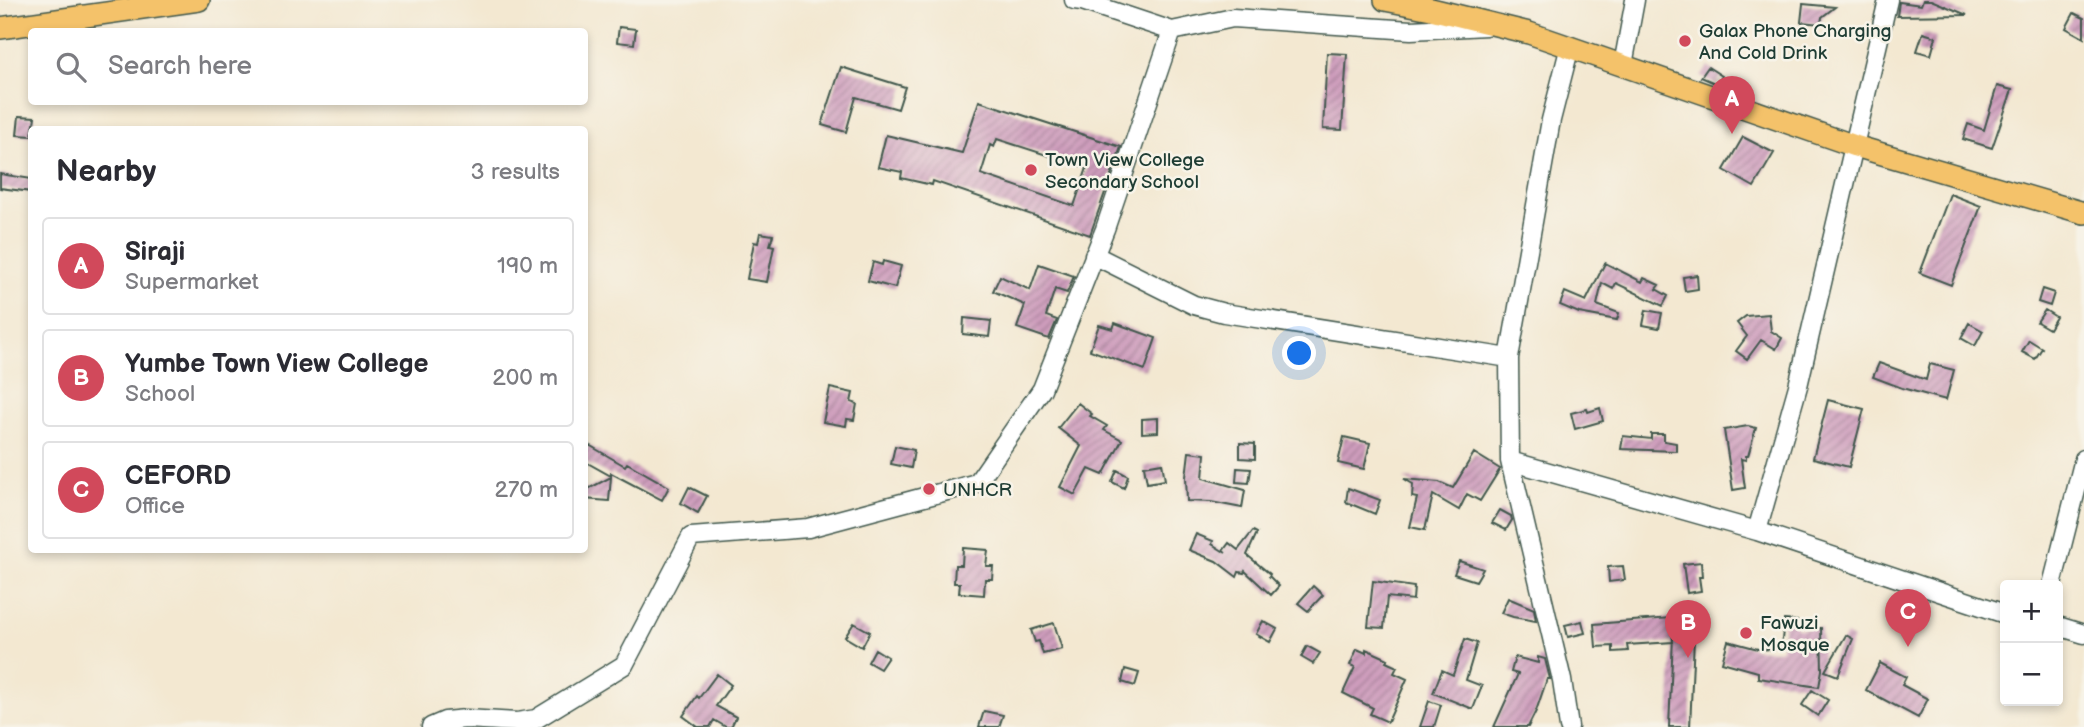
<!DOCTYPE html>
<html lang="en">
<head>
<meta charset="utf-8">
<style>
	body { margin:0; font-family:"Balsamiq Sans",sans-serif; background:#f2f2f3; color:#2b2b33 }
	.controls { position:absolute; right:21px; bottom:21px; display:grid; overflow:hidden; border-radius:7px; box-shadow:0 4px 10px #0003 }
	.controls button { width:63px; height:63px; display:grid; place-items:center; padding:0; border:0; border-bottom:2px solid #e1e1e2; background:#fff; color:#2b2b33; font:35px sans-serif }
	.you { position:absolute; left:1300px; top:354px; width:24px; height:24px; margin:-18px; border:5px solid #fff; border-radius:50%; background:#1a73e8; box-shadow:0 0 0 10px #1a73e833 }
	.badge { display:grid; place-items:center; width:46px; height:46px; border-radius:50%; background:#d1495b; color:#fff; font-size:23px; font-weight:700 }
	.pin { position:absolute; translate:-50% -58px; filter:drop-shadow(0 2px 4px #0008) }
	.pin::after { content:''; position:absolute; top:37px; width:24px; height:21px; background:inherit; clip-path:polygon(0 0,100% 0,50% 100%) }
	.list { margin:0; padding:0; list-style:none }
	h2 { display:flex; justify-content:space-between; align-items:center; height:91px; margin:0; padding:0 28px; font-size:30px }
	h2 small { font-size:23px; font-weight:400; color:#7c7c81 }
	.list li { display:grid; grid-template-columns:46px 1fr auto; gap:21px; align-items:center; box-sizing:border-box; height:98px; margin:0 14px 14px; padding:0 14px; border:2px solid #e1e1e2; border-radius:7px }
	.list b { display:block; font-size:26px; white-space:nowrap }
	.list p { margin:0; font-size:23px; white-space:nowrap; color:#7c7c81 }
	.list em { font-size:23px; font-style:normal; color:#7c7c81 }
	.icon { flex:none; width:38px; height:38px; fill:none; stroke:currentColor; stroke-width:2; stroke-linecap:round; stroke-linejoin:round }
	.map { position:relative; flex:none; width:2084px; height:727px; overflow:hidden }
	.search { position:absolute; background:#fff; box-shadow:0 4px 10px #0003; left:28px; top:28px; width:560px; height:77px; display:flex; align-items:center; gap:18px; box-sizing:border-box; padding:0 24px; border-radius:7px; color:#7c7c81; font-size:26px }
	.panel { position:absolute; background:#fff; box-shadow:0 4px 10px #0003; left:28px; top:126px; width:560px; height:427px; border-radius:7px }
	.map>svg:first-child { display:block }
	.building { fill:url(#building-hatch); fill-rule:evenodd }
	.lines { fill:none; stroke-linecap:round; stroke-linejoin:round }
	.minor-casing { stroke:#3f574c; stroke-width:21 }
	.major-casing { stroke:#3f574c; stroke-width:24 }
	.minor { stroke:#fff; stroke-width:18 }
	.major { stroke:#f4c26a; stroke-width:21 }
	.poi-dot { fill:#d1495b; stroke:#f7f3e8; stroke-width:2.5 }
	.labels { text-anchor:middle; stroke-width:5; stroke-linejoin:round; paint-order:stroke }
	.poi-label { font-size:19px; fill:#1f3d34; stroke:#f7f3e8; text-anchor:start }
</style>
</head>
<body>
<div class="map">
<svg width="2084" height="727" viewBox="0 0 2084 727">
	<defs>
		<pattern id="building-hatch" width="6" height="6" patternUnits="userSpaceOnUse" patternTransform="scale(1.75)"><rect width="6" height="6" fill="#ce9cbc"/><path d="M-1 1l2-2M0 6l6-6M5 7l2-2" fill="none" stroke="#a7809a"/></pattern>
	</defs>
	<rect width="100%" height="100%" fill="#f7f3e8"/>
	<filter id="ink" filterUnits="userSpaceOnUse"><feTurbulence type="fractalNoise" baseFrequency=".0143" numOctaves="2"/><feDisplacementMap in="SourceGraphic" scale="14" xChannelSelector="R" yChannelSelector="G"/><feConvolveMatrix kernelMatrix="1 2 1 2 8 2 1 2 1" color-interpolation-filters="sRGB"/></filter>
	<filter id="wash" filterUnits="userSpaceOnUse"><feTurbulence type="fractalNoise" baseFrequency=".00686" numOctaves="4" result="noise"/><feDisplacementMap in="SourceGraphic" scale="28" xChannelSelector="R" yChannelSelector="G"/><feGaussianBlur stdDeviation="1.57" result="paint"/><feColorMatrix in="noise" values="0 0 0 0 0 0 0 0 0 0 0 0 0 0 0 0 0 1.4 0 .05"/><feComposite in="paint" operator="in"/></filter>
	<g filter="url(#wash)">
		<rect width="100%" height="100%" fill="#f3e8d1"/>
		<g id="blocks">
			<path class="building" d="M1923 0H1931L1967 15 1897 16 1899 2 1921 5Z
				M1803 4 1835 7 1822 17 1821 24 1801 22Z
				M2074 13 2084 18V38L2066 28Z
				M619 27 636 29 634 44 617 42Z
				M1923 33 1936 37 1931 55 1917 51Z
				M1327 53 1347 54 1342 130 1323 129Z
				M841 67 905 87 898 109 856 97 846 132 822 125Z
				M1708 67 1722 76 1717 84 1701 77Z
				M1997 86 2012 90 1992 148 1963 139 1968 124 1984 130Z
				M979 101 1121 147 1090 235 933 181 932 185 901 178 902 172 878 167 886 135 962 153ZM997 139 1087 168 1074 206 981 174 990 145 994 147Z
				M19 116 35 117 32 136 17 135Z
				M1743 137 1774 153 1754 187 1724 170Z
				M0 174 32 179V192L0 188Z
				M1950 194 1981 206 1951 285 1920 273Z
				M760 233 773 235 770 245 774 246 767 282 747 279 754 242 758 243Z
				M883 261 901 266 895 288 868 281 873 262 882 265Z
				M1605 263 1642 282 1644 278 1659 285 1656 289 1668 296 1663 306 1616 283 1613 289 1602 283 1597 305 1619 313 1617 320 1579 313 1560 305 1565 292 1586 301Z
				M1039 264 1074 276 1067 293 1055 289 1046 316 1057 320 1049 339 1017 328 1025 305 993 291 1000 276 1030 290Z
				M1697 275 1698 289 1685 291 1683 277Z
				M2042 289 2054 293 2050 306 2038 302Z
				M1646 310 1662 313 1659 328 1643 325Z
				M2045 310 2056 317 2049 329 2037 322Z
				M1769 314 1771 331 1782 338 1776 349 1761 340 1747 359 1736 351 1747 336 1737 323 1746 316Z
				M964 318 991 321 989 337 963 334Z
				M1115 323 1156 338 1145 370 1090 350 1099 325 1113 329Z
				M1969 323 1983 331 1975 346 1961 338Z
				M2029 340 2042 348 2035 359 2022 352Z
				M1879 363 1926 380 1930 364 1954 370 1946 400 1902 388 1873 377Z
				M830 388 853 393 851 402 857 404 854 420 847 419 846 426 823 422Z
				M1828 400 1864 409 1849 467 1813 458Z
				M1078 403 1092 414 1090 416 1107 426 1104 430 1122 440 1103 475 1089 469 1075 495 1060 487 1081 446 1058 428Z
				M1600 408 1603 421 1575 429 1571 413 1587 409 1588 412Z
				M1158 418V432L1142 433V419Z
				M1748 426 1756 428 1748 456H1746V460L1741 459 1745 488 1733 490 1724 430Z
				M1651 434H1664V441L1676 443V451L1621 449 1623 436 1651 439Z
				M1344 437 1370 443 1364 469 1338 463Z
				M1240 443 1255 444V459L1240 458Z
				M589 445 625 466 627 463 669 487 662 500 611 473V476L584 461V452Z
				M895 446 914 450 911 468 891 464Z
				M1189 452 1205 454 1203 478 1245 490 1242 508 1211 502 1187 501 1186 477Z
				M1474 453 1500 469 1480 501 1467 494 1459 510 1433 495 1425 530 1410 527 1417 498 1412 497 1413 484 1404 479 1439 482 1453 488Z
				M1162 463 1165 480 1147 483 1144 466Z
				M1237 468 1251 469 1249 483 1236 482Z
				M1117 470 1128 476 1124 488 1112 482Z
				M611 477 609 501 584 499V491Z
				M689 487 707 496 698 513 681 503Z
				M1348 488 1380 500 1375 514 1346 502Z
				M1500 510 1511 516 1512 520 1506 530 1492 523Z
				M1253 531 1257 533 1247 555 1270 574 1269 576 1279 586 1271 595 1245 571 1244 573 1239 572 1237 577 1216 561 1189 550 1196 534 1213 541 1212 544 1226 553 1223 551 1229 543 1238 550Z
				M963 548 988 550 986 566H993L992 579H985L984 595 959 593 960 583H954L955 565H962Z
				M1459 561 1483 569 1476 581 1454 574Z
				M1701 562 1702 577H1699L1701 591 1687 593 1683 564Z
				M1623 566 1625 580 1609 582 1608 567Z
				M1373 581 1414 587 1413 600 1387 597 1384 628 1368 627Z
				M1313 586 1323 595 1308 611 1298 603Z
				M1508 598 1534 609 1536 621 1513 617 1501 613Z
				M1671 618 1673 642 1627 645 1628 651 1613 652V646L1596 647 1594 624Z
				M1784 620 1797 621 1796 629 1821 628 1822 670 1819 687 1758 678V672L1722 662 1728 641 1758 649 1781 650Z
				M1263 621 1277 629 1270 642 1256 634Z
				M1582 621 1585 633 1568 637 1565 625Z
				M854 623 870 632 862 647 845 637Z
				M1054 623 1062 649 1043 654 1039 641 1035 642 1031 630Z
				M1846 635 1853 639 1838 676 1825 671Z
				M1673 637 1694 638 1690 727H1669Z
				M1465 639 1477 643 1466 680 1482 686 1473 709 1433 693 1442 670 1453 675Z
				M1307 646 1320 653 1313 664 1301 657Z
				M875 649 888 657 880 669 868 662Z
				M1357 649 1366 653V649L1388 659 1386 662 1397 667 1394 673 1407 679 1388 722 1370 714 1373 708 1343 693 1355 667 1350 665Z
				M1515 657 1538 663V657L1545 659 1550 679H1547L1536 711 1528 727H1494L1518 674 1511 672Z
				M1880 663 1906 677 1902 685 1928 699 1918 718 1866 690Z
				M1125 669 1139 673 1135 686 1122 682Z
				M717 674 731 685 716 706 736 717 731 727H726L714 720 710 727H698L683 716 697 696 699 698Z
				M1812 690 1828 700 1818 716 1802 705Z
				M1429 701 1441 705 1434 727H1420Z
				M984 711 1003 715 999 727H979Z"/>
		</g>
	</g>
	<g filter="url(#ink)">
		<use href="#blocks" fill-opacity="0" stroke="#3f574c" stroke-width="2"/>
		<g class="lines">
			<defs>
				<path id="minor" d="M1074 0 1082 1 1172 31 1233 18 1411 30 1486 26
					M1623 65 1635 0
					M1094 255 1194 305 1224 313 1509 358
					M1510 461 1757 531 2005 614
					M1757 531 1798 386 1888 0
					M2052 585 2084 459
					M2058 626 2084 634
					M431 727 445 721 466 719 517 722 536 719 624 665 691 537 808 528 977 483 1042 389 1105 229 1172 31
					M1569 727 1562 680 1510 461 1509 358 1551 120 1570 46"/>
				<path id="major" d="M1385 0 1431 9 1529 33 1855 146 2084 213
					M0 28 199 0"/>
			</defs>
			<use href="#minor" class="minor-casing"/>
			<use href="#major" class="major-casing"/>
			<use href="#minor" class="minor"/>
			<use href="#major" class="major"/>
		</g>
	</g>
	<g class="poi-dot">
		<circle cx="1685" cy="41" r="7"/>
		<circle cx="1031" cy="170" r="7"/>
		<circle cx="929" cy="489" r="7"/>
		<circle cx="1746" cy="633" r="7"/>
	</g>
	<g class="labels">
		<g class="poi-label">
			<text x="1699" y="37">Galax Phone Charging<tspan x="1699" dy="22">And Cold Drink</tspan></text>
			<text x="1045" y="166">Town View College<tspan x="1045" dy="22">Secondary School</tspan></text>
			<text x="943" y="496">UNHCR</text>
			<text x="1760" y="629">Fawuzi<tspan x="1760" dy="22">Mosque</tspan></text>
		</g>
	</g>
</svg>
<div class="controls">
<button>+</button>
<button>−</button>
</div>
<div class="you"></div>
<div class="pin badge" style="left:1732px;top:134px">A</div>
<div class="pin badge" style="left:1688px;top:658px">B</div>
<div class="pin badge" style="left:1908px;top:647px">C</div>
<div class="search"><svg class="icon" aria-label="search" viewBox="0 0 24 24"><circle cx="10" cy="10" r="6"/><path d="M15 15l6 6"/></svg>Search here</div>
<section class="panel">
<h2>Nearby<small>3 results</small></h2>
<ul class="list">
<li><span class="badge">A</span><div><b>Siraji</b><p>Supermarket</p></div><em>190 m</em></li>
<li><span class="badge">B</span><div><b>Yumbe Town View College</b><p>School</p></div><em>200 m</em></li>
<li><span class="badge">C</span><div><b>CEFORD</b><p>Office</p></div><em>270 m</em></li>
</ul>
</section>
</div>
</body>
</html>
